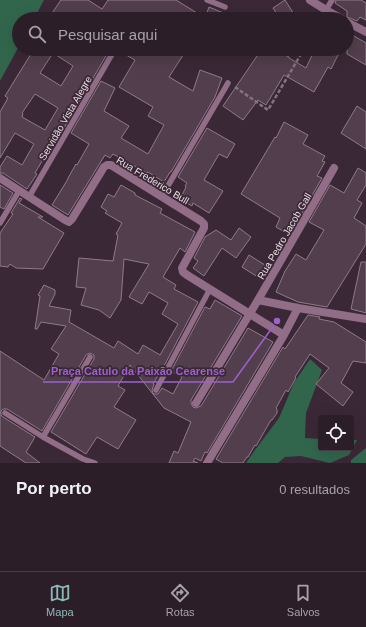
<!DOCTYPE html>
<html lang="pt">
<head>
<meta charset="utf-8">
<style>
	body { margin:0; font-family:Helvetica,sans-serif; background:#342730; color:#f1f3f6 }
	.controls { position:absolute; right:12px; bottom:12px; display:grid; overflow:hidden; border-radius:4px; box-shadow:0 4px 16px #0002 }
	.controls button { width:36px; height:36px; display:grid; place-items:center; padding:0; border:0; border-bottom:1px solid #483c45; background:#2c1e28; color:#f1f3f6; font:20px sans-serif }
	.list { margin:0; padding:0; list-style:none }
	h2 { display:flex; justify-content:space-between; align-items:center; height:52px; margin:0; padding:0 16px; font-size:17px }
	h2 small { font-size:13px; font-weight:400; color:#a6a2a8 }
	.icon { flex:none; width:22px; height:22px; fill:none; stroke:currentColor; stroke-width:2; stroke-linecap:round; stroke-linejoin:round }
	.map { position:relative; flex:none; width:366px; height:463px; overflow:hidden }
	.search { position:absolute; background:#2c1e28; box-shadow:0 4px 16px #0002; left:12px; right:12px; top:12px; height:44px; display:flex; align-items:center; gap:10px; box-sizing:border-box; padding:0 14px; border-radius:22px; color:#a6a2a8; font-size:15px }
	.sheet { height:108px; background:#2c1e28 }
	nav { display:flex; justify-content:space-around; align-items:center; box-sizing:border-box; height:56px; border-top:1px solid #483c45; background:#2c1e28; font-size:11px; color:#a6a2a8 }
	nav a { display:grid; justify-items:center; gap:2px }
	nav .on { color:#8bbbb9 }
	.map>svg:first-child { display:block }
	.forest { fill:#31664d }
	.building { fill:#523e4c; stroke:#907a89; fill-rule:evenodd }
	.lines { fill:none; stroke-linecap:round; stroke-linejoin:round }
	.path { stroke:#84737f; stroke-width:2.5; stroke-dasharray:4 2; stroke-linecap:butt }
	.lane { stroke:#916d87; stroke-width:5.5 }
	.street { stroke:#916d87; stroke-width:8 }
	.labels { text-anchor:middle; stroke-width:3.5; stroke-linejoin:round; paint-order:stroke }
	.street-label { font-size:10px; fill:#e9dde5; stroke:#3b2836 }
	.leader { fill:none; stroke:#9c61ca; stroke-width:1.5 }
	.callout-dot { fill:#9c61ca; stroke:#3b2836; stroke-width:1.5 }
	.callout-label { font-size:11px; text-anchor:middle; font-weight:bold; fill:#9c61ca; stroke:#3b2836; stroke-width:3.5; stroke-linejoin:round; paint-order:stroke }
</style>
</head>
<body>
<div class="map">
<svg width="366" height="463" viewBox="0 0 366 463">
	<rect width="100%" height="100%" fill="#3b2836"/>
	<path class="forest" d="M0 0H44L34 19H19V46L0 81Z
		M310 359 322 370 306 413 305 438 321 439V448H351V440H357L349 455 330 463 301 456 285 457 278 463H246L255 450 279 418 294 383Z
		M366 448V463H351V460Z"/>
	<path class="building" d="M61 0H88L102 9 108 0H176L205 18 209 7 238 19H48Z
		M285 0 297 19H280L273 8Z
		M336 0H361L366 3V20L360 17 357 21 347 17V11L335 3Z
		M347 28 351 30 349 33 366 43V65L347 54Z
		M34 49H110L64 128 63 127 61 131 59 129 48 151 35 173 37 174 27 189 3 173H0V167L7 156 22 165 34 144 15 133 0 158V112L8 98 5 96ZM53 53 73 66 61 86 40 73ZM35 94 58 108 45 130 22 117 23 114 22 113Z
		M119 49H187L169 77 193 91 200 70 222 78 215 97 171 172H170L164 182 148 172 147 173 113 154 110 158 105 155 68 215 52 205 68 179V178L76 164 77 165 89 144 71 133 101 81 115 88 104 111 129 126 121 138 148 154 164 125 148 116 153 107 119 87 135 60 119 51Z
		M245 49H272L289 57V58L306 68 315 49H341L331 69 328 67 314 92 284 75 266 105 258 100 243 120 223 106 257 56Z
		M357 106 366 112V149L341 133Z
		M284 122 308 135 303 144 325 156 322 161 325 162 317 176 322 178 294 227 292 226 288 234 276 227 280 218 241 194 275 137 276 138Z
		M207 128 235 144 227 158 219 154 204 180 223 191 209 213 193 203 192 206 180 199 186 187 185 186 187 183 178 177Z
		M358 168 366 173V185L357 200 362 203 354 218 366 226V244L327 307 298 302 276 292 285 271 296 254 306 260 324 230 309 222 330 185 344 193Z
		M0 185 13 193 4 209 0 207Z
		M121 185 135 193V195L162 209 160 213 195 232 185 252 180 248 163 277 176 285 174 289 198 302 164 366 153 384H154L152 390 153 393 154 394H158L162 388 173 394 182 377 171 371 205 307 210 309 215 300 242 316 191 400V403L193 407 196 408 201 406 248 328 273 342 207 453 205 452 201 461 195 458 193 461 198 463H169L174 451 178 453 191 422 164 408 130 365 118 386 125 390 114 407 136 420 118 449 97 437 86 454 51 432 94 359V355L90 353 86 355 42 431 7 409H3L1 411V415L3 417 35 437 26 452 40 463H26L0 446V351L44 380 59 354 51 349 66 326 41 322 37 329H35L40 296 38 295 44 285 55 290V294L49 306 71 310 69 322 114 348 118 341 138 354 143 345 160 355 178 324 162 314 168 303 149 292 142 304 129 297 149 264 124 259 121 300 110 318 99 310 81 305 86 288 76 287 79 258 113 261 118 235 116 234 122 223 105 213 107 211 101 207 108 194 114 197Z
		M20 198 22 199 19 203 43 217H38L64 233 43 269 16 268 10 264 8 267 0 266V233L13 214 11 213Z
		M239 228 251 237 236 258 222 248 204 276 193 268 198 261 194 258 205 237 216 230 231 240Z
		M249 255 268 267 261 279 242 267Z
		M361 262H366V313L351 309Z
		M308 315 320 317 319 319 334 322 366 342V363L353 361 341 383 353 392 343 406 316 384 329 368 310 354 295 377 296 378 288 392 286 390 276 408 277 409V413L272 420H271L256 446 255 445 248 457H247L243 463H223L216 459 283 347 285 349Z"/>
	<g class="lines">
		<path class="path" d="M235 87 268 110 304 49"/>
		<path class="lane" d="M207 0 225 7
			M326 10 332 0
			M162 196 228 83
			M29 197 115 49
			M0 223 19 191
			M156 390 210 289
			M5 413 43 437 83 459 95 463
			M43 437 90 357"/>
		<path class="street" d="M310 0 326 10 342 19
			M347 22 366 32
			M0 178 65 220 69 222 72 219 104 167 107 165H111L201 221 204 224V228L182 268 183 272 187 275 284 335
			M258 300 298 308 366 319
			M196 403 258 300 334 168
			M207 463 284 335 298 308"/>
	</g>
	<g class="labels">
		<g class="street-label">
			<text transform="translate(65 118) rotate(-60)" y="4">Servidão Vista Alegre</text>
			<text transform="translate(153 180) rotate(31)" y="4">Rua Frederico Bull</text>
			<text transform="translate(284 236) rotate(-60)" y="4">Rua Pedro Jacob Gall</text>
		</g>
	</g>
	<path class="leader" d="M277 321L233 382H43"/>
	<circle class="callout-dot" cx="277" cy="321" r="4"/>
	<g class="callout-label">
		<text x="138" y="375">Praça Catulo da Paixão Cearense</text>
	</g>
</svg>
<div class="controls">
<button><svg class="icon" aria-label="locate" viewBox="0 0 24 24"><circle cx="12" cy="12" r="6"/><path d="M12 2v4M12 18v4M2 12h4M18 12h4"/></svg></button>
</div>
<div class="search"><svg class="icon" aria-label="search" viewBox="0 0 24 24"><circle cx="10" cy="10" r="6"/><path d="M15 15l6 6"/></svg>Pesquisar aqui</div>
</div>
<section class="sheet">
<h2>Por perto<small>0 resultados</small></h2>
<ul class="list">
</ul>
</section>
<nav>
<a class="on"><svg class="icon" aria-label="map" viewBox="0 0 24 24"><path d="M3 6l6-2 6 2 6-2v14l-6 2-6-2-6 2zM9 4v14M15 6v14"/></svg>Mapa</a>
<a><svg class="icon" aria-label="directions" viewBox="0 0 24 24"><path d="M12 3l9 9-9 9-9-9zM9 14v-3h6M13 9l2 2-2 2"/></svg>Rotas</a>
<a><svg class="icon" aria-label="saved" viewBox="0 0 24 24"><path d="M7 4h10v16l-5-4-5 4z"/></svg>Salvos</a>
</nav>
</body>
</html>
